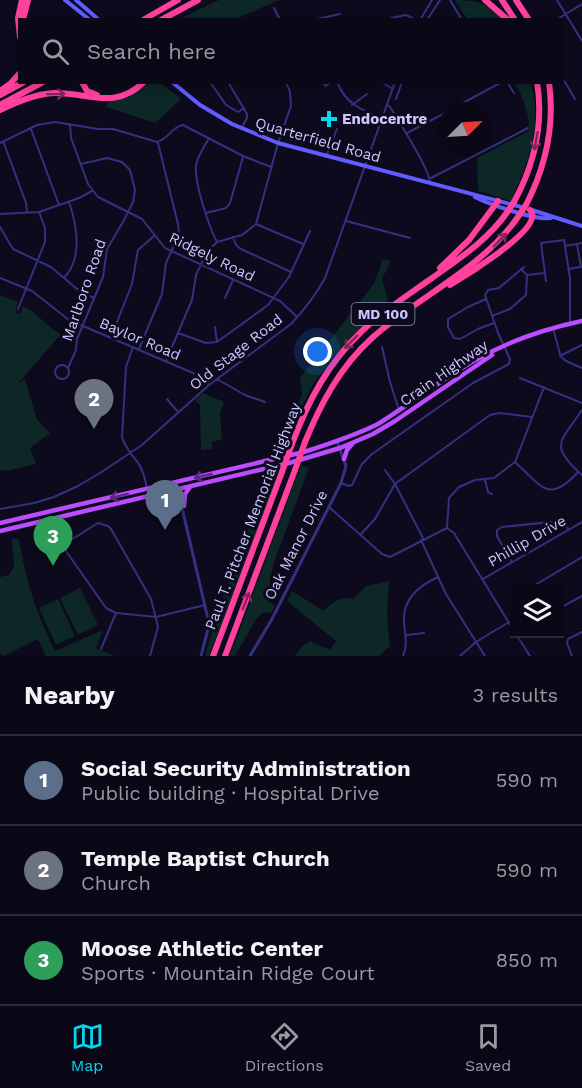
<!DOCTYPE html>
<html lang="en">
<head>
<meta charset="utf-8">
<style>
	body { margin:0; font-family:"Work Sans",sans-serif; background:#181623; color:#f1f3f6 }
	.controls { position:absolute; right:18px; bottom:18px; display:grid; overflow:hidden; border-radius:0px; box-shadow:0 3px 9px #0003 }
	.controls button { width:54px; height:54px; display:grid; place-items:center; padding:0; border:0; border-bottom:2px solid #2a2935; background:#0a0816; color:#f1f3f6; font:30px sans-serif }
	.compass { position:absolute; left:438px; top:102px; width:54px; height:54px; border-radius:50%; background:#0a0816; box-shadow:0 3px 9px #0003; rotate:66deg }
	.you { position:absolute; left:318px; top:352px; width:21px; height:21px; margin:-15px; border:4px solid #fff; border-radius:50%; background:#1a73e8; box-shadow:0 0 0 9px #1a73e833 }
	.badge { display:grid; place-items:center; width:39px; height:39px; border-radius:50%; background:#00d9f0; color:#fff; font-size:20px; font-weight:700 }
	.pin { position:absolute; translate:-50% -50px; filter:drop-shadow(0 2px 3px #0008) }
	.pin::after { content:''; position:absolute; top:32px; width:21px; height:18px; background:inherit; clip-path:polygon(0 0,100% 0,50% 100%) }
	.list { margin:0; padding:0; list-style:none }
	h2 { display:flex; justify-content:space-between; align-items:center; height:78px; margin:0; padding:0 24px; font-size:26px }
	h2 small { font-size:20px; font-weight:400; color:#999aa1 }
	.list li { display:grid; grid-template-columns:39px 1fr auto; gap:18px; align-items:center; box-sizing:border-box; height:90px; padding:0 24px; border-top:2px solid #2a2935 }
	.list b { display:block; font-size:22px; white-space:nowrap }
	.list p { margin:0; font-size:20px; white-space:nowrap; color:#999aa1 }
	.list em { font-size:20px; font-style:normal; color:#999aa1 }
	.icon { flex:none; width:33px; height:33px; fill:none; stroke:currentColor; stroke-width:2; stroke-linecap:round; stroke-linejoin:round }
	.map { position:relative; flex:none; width:582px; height:656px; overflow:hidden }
	.search { position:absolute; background:#0a0816; box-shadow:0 3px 9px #0003; left:18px; right:18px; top:18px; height:66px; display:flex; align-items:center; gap:15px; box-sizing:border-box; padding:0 21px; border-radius:0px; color:#999aa1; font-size:22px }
	.sheet { height:348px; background:#0a0816 }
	nav { display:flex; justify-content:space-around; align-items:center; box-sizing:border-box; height:84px; border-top:2px solid #2a2935; background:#0a0816; font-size:16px; color:#999aa1 }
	nav a { display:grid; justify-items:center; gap:3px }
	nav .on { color:#00d9f0 }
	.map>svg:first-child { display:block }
	.green { fill:#0c2726 }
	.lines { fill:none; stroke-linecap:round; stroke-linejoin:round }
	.minor { stroke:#333180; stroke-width:2 }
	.tertiary { stroke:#333180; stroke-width:3 }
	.secondary { stroke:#605cff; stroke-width:4 }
	.primary { stroke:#bc4cff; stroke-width:4.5 }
	.motorway { stroke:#ff409c; stroke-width:6 }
	.motorway-bridge { stroke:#ff409c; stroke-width:6 }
	.oneway { stroke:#86255c }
	.oneway2 { stroke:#5c2883 }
	.poi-dot { fill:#00d9f0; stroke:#0d0a1d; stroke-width:2 }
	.labels { text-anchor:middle; stroke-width:6; stroke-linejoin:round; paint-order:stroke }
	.shield { fill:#0d0a1d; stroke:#938dbb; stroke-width:1.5 }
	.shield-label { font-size:14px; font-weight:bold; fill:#ccc5ff }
	.poi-label { font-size:15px; font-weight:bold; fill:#ccc5ff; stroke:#0d0a1d; text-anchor:start }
	.street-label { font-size:15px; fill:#ccc5ff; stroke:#0d0a1d }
</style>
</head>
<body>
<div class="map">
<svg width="582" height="656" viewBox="0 0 582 656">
	<rect width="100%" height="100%" fill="#0d0a1d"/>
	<path class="green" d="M219 0H279L235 19H179Z
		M455 0C480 0 485 3 503 19H467Z
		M149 83H161L181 99 155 123 107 107V102C125 99 136 94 149 83Z
		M513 83H531C543 128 529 160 511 201L478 191 477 158 529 131C530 118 523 92 513 83Z
		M383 259 391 261 382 279 388 300C360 331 326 357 307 396 298 414 292 434 286 452L277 454 287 427 302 395 300 378 374 284Z
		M0 295 18 302 15 312 20 314 23 306C38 312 46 327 61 334L17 385 25 379 37 420 50 433 30 448 36 464 7 471 0 470Z
		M203 393 224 402 220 413 222 439 212 442V449L201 450 200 405 195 400Z
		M301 465 309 468 273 565 267 600 275 606 271 613 264 612 257 618 235 656H230Z
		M280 470 209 656H205L213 628 212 617 218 611 269 472Z
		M12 539H19C26 582 36 612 55 651L103 630 96 648 114 656H46L38 639 3 656 0 653V577L9 575 14 566Z
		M389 581 387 617 390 646 379 656H295L301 647 310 641 330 650 336 641 287 601 292 591 324 611C332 602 341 596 353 599L366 586Z
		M80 588 98 625 78 635 60 598Z
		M58 599 75 636 56 645 39 608Z"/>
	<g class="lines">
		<path class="minor" d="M450 0 462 20
			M557 0 582 41
			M274 8 280 20
			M312 20 340 14
			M390 20 391 18 406 15 416 20
			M420 20 432 0
			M427 20 440 0
			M556 20 582 4
			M562 77 575 99
			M210 82 226 105 238 112 244 108
			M228 82 247 114V118L241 129
			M322 82 326 86 331 82
			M337 82C346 104 361 110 382 118
			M381 82 393 89
			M507 82 514 93
			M396 99 402 82
			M352 105 367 94
			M387 105 390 107C398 120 432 172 430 184
			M448 111 502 82
			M70 124 71 138 88 184 98 197 142 219 165 248 280 301 297 317
			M31 129 59 205
			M407 133 447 112
			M208 140C203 148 198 156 196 165 194 182 209 227 217 242
			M3 141 26 203 27 212
			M0 143 37 125 55 122 98 129H113L157 142C169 139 171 127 183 125L243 156 271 167
			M326 157 337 129
			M431 178 528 128
			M206 213 226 208 230 203 243 157
			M0 214 39 212 79 198 92 191
			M346 221 410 238
			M256 224 303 244
			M0 227 13 249 51 267 77 289 94 298
			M233 237 236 245 241 249 291 272
			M577 244 581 267
			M565 246 582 243
			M568 269 580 267
			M527 275 545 273
			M0 278 32 291 69 320 200 376 209 385
			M64 278C83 258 77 225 69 202
			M546 281 541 243 564 240 570 278V324
			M225 298 233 280
			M486 299 468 307 448 319V327L454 338 460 339 478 329 494 323
			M18 309 45 242V228L39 212
			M492 316 510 309 526 295 527 275 521 269
			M215 327 217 342
			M553 328 560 354
			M178 333 206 343 217 342 268 305 289 277 310 231
			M111 337 132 284 138 250 154 236
			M582 345 560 356 566 361 582 368
			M133 347 126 367 122 437C125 447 129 451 135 459 144 469 146 484 149 497
			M382 347 390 382 399 410
			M139 349 162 294 166 263 179 234 178 224 158 143
			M166 361 192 300 196 275 207 252 217 242 242 235 256 224 278 143 291 106 290 92 286 82
			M55 372a7 7 0 1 1 14 0a7 7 0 1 1-14 0Z
			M68 368 76 350 77 339 103 277 107 249 123 222 133 202 135 190 130 170 122 162 107 158 81 164
			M520 378 582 403
			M217 379 245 395 265 402
			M167 399 178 412
			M582 410C562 441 547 444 582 475
			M515 462C542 487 549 504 578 472
			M385 470 395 484 423 538
			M485 480 488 492 492 494
			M341 483 349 486 352 485 362 464 372 454 473 383 509 364 510 359 498 333 485 295 488 290 499 288 524 267
			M329 507 382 554 390 557 447 528 449 498 459 487 475 480 494 478 515 462 544 387
			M0 509 34 503 54 497 78 486 100 473 142 445 209 385 291 324C304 310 316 295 325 278L395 82
			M447 528 454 533 514 631
			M361 534 375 519 395 484 490 415 499 413 532 417
			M421 540 446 594 485 656
			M512 562 497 536V530L502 527 560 521 565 523 568 529
			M483 579 582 522
			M530 588 582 557
			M560 608 582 596
			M117 613 156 617 205 605
			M516 634 530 656
			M407 635 424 633
			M101 649 116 613 106 608 66 551 65 546 66 543 98 523 108 526 111 529 151 599 158 627 150 656
			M403 656C408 645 405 635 404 623 402 600 418 586 438 577
			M460 656 476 642 509 622
			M572 656 567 643 568 639 582 632"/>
		<path class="tertiary" d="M176 482 208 619V629L201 656
			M178 489 181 492 183 501
			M250 656 272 619 341 483 346 466 337 441"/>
		<path class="secondary" d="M65 0 90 20
			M76 0 99 20
			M172 82 200 105 232 124 278 143 525 208
			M475 197C488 204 538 221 551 218
			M532 210 582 226"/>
		<path class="primary" d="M344 459 347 450 353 443
			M184 506 185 494 190 487
			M0 523 304 452C329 444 354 436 378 424 409 404 439 382 470 363 504 343 544 329 582 321
			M0 531 289 463 340 448 373 434 395 421 492 355"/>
		<path class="motorway" d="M485 0 508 20
			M502 0 515 20
			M516 0 529 20
			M23 20 28 0
			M143 20 178 0
			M161 20 198 0
			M20 37 18 18 22 0
			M82 82 87 91 97 95
			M0 91 10 84 20 73
			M0 95 24 82
			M0 105 43 82
			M0 110C17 102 35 94 54 93 88 92 114 111 144 82
			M514 202C534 165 544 124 537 82
			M526 205C545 168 555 125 549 82
			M440 268 469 240 498 201
			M450 285C467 275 528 237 532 218 533 214 532 213 530 210
			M305 442C321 403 340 367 372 338 420 295 483 269 520 214
			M292 444C308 401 328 363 362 331 383 311 408 295 432 278 460 258 488 240 508 211
			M213 656 282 472
			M225 656 295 470"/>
		<path class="motorway-bridge" d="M508 211 514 202
			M520 214 526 205
			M295 470 305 442
			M282 472 292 444"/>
	</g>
	<defs><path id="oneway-shaft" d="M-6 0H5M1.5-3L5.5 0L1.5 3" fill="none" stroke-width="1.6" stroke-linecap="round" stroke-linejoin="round" transform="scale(1.5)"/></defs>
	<g class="oneway">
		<use href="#oneway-shaft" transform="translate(56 94) rotate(-1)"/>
		<use href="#oneway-shaft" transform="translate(536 141) rotate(100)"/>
		<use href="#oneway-shaft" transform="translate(500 240) rotate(-46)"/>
		<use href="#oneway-shaft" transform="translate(351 342) rotate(134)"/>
		<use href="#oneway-shaft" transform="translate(246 601) rotate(-69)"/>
	</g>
	<g class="oneway2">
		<use href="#oneway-shaft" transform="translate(203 476) rotate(167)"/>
		<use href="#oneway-shaft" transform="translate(119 496) rotate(167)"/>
	</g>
	<path class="poi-dot" d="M326 110h6v6h6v6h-6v6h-6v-6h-6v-6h6z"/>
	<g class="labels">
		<rect class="shield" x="351.5" y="303" width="63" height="22" rx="4.5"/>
		<g class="shield-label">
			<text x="383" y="319">MD 100</text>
		</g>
		<g class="poi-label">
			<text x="342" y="124">Endocentre</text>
		</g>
		<g class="street-label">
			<text transform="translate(318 140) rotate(16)" y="5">Quarterfield Road</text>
			<text transform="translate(212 257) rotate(26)" y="5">Ridgely Road</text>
			<text transform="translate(84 290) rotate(-71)" y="5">Marlboro Road</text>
			<text transform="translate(140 339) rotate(23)" y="5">Baylor Road</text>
			<text transform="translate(236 352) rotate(-38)" y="5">Old Stage Road</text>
			<text transform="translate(444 373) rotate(-35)" y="5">Crain Highway</text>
			<text transform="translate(253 516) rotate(-69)" y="5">Paul T. Pitcher Memorial Highway</text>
			<text transform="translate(527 541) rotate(-30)" y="5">Phillip Drive</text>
			<text transform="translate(296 545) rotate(-63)" y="5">Oak Manor Drive</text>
		</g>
	</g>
</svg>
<div class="controls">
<button><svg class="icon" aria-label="layers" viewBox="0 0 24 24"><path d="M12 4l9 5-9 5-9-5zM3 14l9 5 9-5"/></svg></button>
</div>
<svg class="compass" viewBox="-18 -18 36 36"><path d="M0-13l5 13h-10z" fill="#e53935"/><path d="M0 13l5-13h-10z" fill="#999aa1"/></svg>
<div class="you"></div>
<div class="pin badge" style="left:165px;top:530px;background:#5c6f8a">1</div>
<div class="pin badge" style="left:94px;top:429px;background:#6b7280">2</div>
<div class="pin badge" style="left:53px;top:566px;background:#2e9e5b">3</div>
<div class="search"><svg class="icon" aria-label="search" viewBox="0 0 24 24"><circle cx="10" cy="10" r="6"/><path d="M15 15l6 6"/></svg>Search here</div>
</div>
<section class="sheet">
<h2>Nearby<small>3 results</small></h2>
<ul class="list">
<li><span class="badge" style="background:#5c6f8a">1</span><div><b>Social Security Administration</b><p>Public building · Hospital Drive</p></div><em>590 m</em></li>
<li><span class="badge" style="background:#6b7280">2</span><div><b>Temple Baptist Church</b><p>Church</p></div><em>590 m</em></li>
<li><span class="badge" style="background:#2e9e5b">3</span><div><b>Moose Athletic Center</b><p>Sports · Mountain Ridge Court</p></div><em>850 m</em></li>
</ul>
</section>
<nav>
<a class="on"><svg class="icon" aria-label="map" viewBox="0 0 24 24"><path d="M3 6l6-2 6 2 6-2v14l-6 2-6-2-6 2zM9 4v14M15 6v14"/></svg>Map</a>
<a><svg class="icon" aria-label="directions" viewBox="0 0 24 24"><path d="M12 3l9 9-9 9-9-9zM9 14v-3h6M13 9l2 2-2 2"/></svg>Directions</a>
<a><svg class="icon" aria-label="saved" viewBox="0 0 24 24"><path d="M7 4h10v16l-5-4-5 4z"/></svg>Saved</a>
</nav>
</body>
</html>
